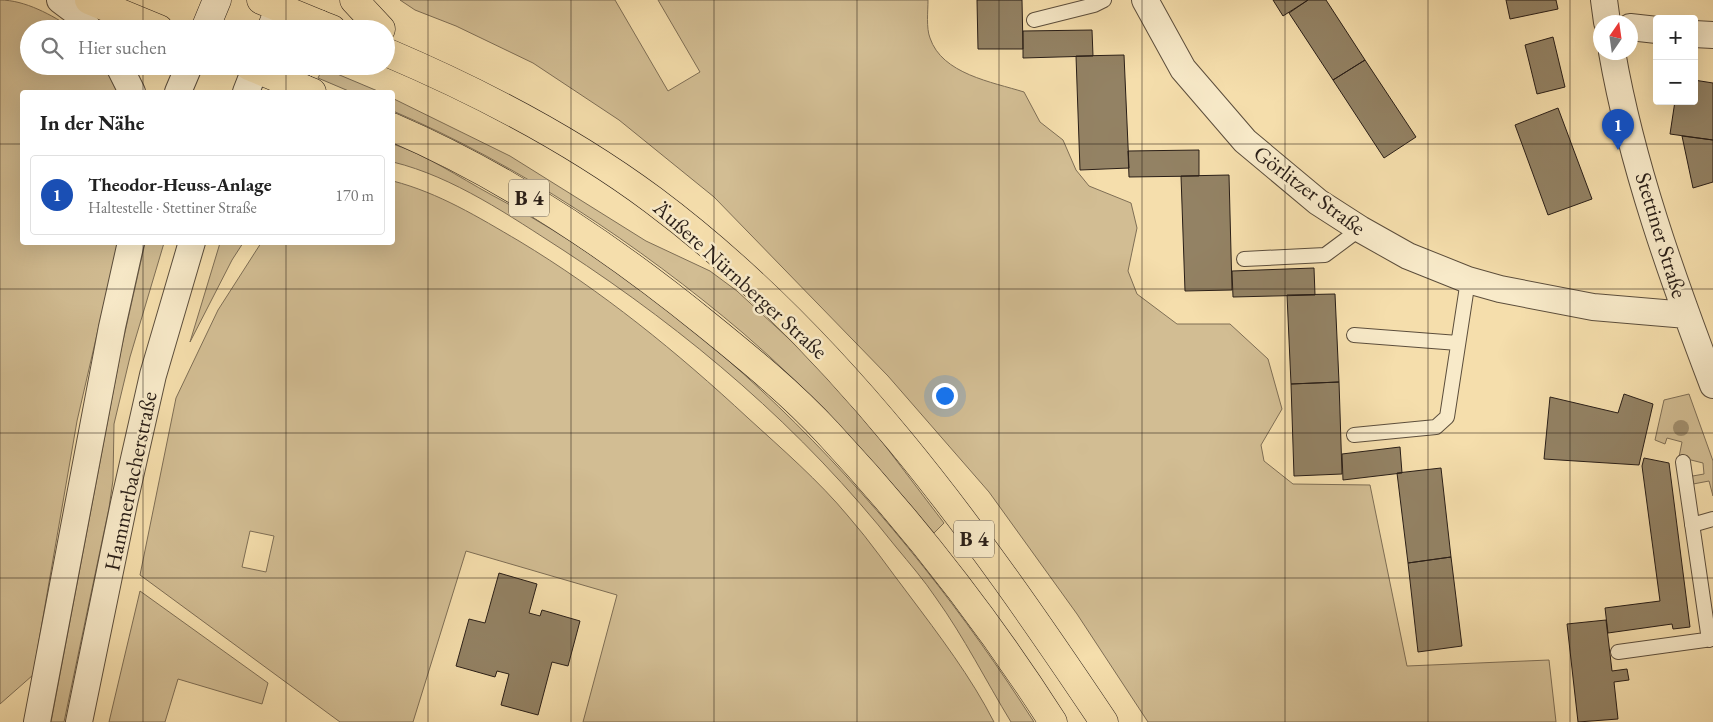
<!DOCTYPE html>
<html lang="de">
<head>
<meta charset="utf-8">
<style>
	body { margin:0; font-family:"EB Garamond",serif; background:#f6f6f6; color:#222 }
	.controls { position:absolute; right:15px; top:15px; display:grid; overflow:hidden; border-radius:5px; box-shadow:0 5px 20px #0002 }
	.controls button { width:45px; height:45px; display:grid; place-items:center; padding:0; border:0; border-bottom:1px solid #e0e0e0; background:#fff; color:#222; font:25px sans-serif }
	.compass { position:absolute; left:1593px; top:15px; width:45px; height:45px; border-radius:50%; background:#fff; box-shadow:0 5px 20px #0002; rotate:13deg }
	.you { position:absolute; left:944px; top:395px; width:18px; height:18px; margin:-12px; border:4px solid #fff; border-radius:50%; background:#1a73e8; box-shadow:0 0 0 8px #1a73e833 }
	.badge { display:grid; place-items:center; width:32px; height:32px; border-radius:50%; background:#7c3aed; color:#fff; font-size:16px; font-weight:700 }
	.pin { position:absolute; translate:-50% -41px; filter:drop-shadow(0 1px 2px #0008) }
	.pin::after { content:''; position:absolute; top:26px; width:18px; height:15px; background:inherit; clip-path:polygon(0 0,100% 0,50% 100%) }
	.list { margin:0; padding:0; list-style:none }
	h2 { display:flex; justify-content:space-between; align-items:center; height:65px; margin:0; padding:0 20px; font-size:21px }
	h2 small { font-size:16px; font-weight:400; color:#767676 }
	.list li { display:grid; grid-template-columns:32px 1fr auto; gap:15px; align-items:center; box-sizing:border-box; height:80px; margin:0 10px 10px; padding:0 10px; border:1px solid #e0e0e0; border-radius:5px }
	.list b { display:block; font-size:19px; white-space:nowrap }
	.list p { margin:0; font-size:16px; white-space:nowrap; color:#767676 }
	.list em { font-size:16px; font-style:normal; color:#767676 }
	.icon { flex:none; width:28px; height:28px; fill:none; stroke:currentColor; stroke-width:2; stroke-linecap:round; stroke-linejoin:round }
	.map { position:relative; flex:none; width:1713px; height:722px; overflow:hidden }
	.search { position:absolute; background:#fff; box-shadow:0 5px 20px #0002; left:20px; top:20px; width:375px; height:55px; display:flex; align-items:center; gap:12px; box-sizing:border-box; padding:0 18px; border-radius:28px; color:#767676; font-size:19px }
	.panel { position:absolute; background:#fff; box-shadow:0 5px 20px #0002; left:20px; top:90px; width:375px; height:155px; border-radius:5px }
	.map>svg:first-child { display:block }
	.green { fill:#d2bd93; stroke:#7e6e55; fill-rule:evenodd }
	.building { fill:#938264; stroke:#291e17 }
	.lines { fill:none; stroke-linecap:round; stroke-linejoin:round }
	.lane-casing { stroke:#5c4e3c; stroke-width:16 }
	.street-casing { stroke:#5c4e3c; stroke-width:28 }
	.secondary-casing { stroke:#291e17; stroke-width:29 }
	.primary-casing { stroke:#291e17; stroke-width:29 }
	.highway-casing { stroke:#291e17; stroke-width:29 }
	.lane { stroke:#f8eac9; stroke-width:14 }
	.street { stroke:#f8eac9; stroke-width:26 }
	.secondary { stroke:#f8eac9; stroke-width:28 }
	.primary { stroke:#f5deac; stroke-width:28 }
	.highway { stroke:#f5deac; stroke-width:28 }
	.tree { fill:#a18f6e }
	.grid { fill:none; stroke:#291e17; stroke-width:1; stroke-opacity:0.55 }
	.labels { text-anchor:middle; stroke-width:5; stroke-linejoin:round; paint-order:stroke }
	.shield { fill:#f8eac9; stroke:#675b4c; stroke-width:1 }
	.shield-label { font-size:21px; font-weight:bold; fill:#291e17 }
	.street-label { font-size:22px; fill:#291e17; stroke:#f8eac9 }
</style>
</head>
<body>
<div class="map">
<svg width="1713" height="722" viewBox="0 0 1713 722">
	<rect width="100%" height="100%" fill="#f5deac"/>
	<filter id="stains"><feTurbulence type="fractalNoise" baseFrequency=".004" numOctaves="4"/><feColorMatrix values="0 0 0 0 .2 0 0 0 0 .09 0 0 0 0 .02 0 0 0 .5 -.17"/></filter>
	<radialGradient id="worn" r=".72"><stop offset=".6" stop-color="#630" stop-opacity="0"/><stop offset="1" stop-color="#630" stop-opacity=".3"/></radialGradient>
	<path class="green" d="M0 0C25 0 52 15 73 29H29V66H110L123 92H22V242L118 243 77 421 33 675 0 704Z
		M400 0H615L668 91 700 72 658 0H928C928 11 926 28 930 38 942 74 992 82 1024 92L1040 122 1063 140 1076 170 1089 186 1131 203 1137 228 1128 271 1137 294 1177 324H1230L1268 359 1282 409 1261 445 1264 461 1293 484 1370 485 1407 666 1549 660 1556 722H1148L1077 614 989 492 888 376 714 197 619 120 533 63 456 26 415 10Z
		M323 68 380 92H351L318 78Z
		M392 98 510 156 646 241 710 271 737 291 812 360 864 418 944 523 934 533C876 463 813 393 743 333 638 244 519 165 393 111Z
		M393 144C426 155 459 177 490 194 716 315 897 508 1034 722H1011C986 681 964 637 936 598 924 580 910 564 896 547 802 428 690 333 563 250 510 216 454 177 393 162Z
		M393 181C439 193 478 217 519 241 602 291 677 352 748 418 782 449 819 481 848 516 870 541 889 569 909 595 939 635 971 677 994 722H583L617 595 466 551 413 722H340L140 575 176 398 218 310 261 243 392 242ZM250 531 274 536 266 572 242 567Z
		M145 243H164L130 357 114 424 113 480 109 508 64 722H51L121 350Z
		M220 243H243L232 260 190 342Z
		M1689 394 1713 461V496L1709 481 1688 485 1687 477 1704 474 1703 463 1679 457 1682 442 1667 438 1665 444 1655 440 1664 400Z
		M140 591 268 683 262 704 178 679 165 722H109Z"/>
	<path class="building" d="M977 0H1022L1023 49H978Z
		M1273 0H1308L1283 16Z
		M1308 0H1326L1365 60 1333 80 1289 13Z
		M1506 0H1556L1558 9 1510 19Z
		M1092 30 1093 56 1023 58V31Z
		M1553 37 1565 87 1537 94 1525 45Z
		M1124 55 1129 168 1080 170 1076 56Z
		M1365 60 1416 137 1384 158 1333 80Z
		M1694 80 1713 83V140L1670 134 1675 101H1694Z
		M1558 108 1592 199 1548 215 1515 125Z
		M1682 136 1713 140V182L1693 188Z
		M1199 150V176L1129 177 1128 151Z
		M1229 175 1232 290 1185 291 1181 176Z
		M1314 268 1315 295 1233 297 1232 271Z
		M1335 294 1339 382 1291 384 1287 295Z
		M1339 382 1342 474 1294 476 1291 384Z
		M1624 394 1653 404 1639 465 1544 459 1550 397 1618 413Z
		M1400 447 1402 473 1343 480 1342 454Z
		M1644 458 1669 463 1690 627 1673 629 1672 624 1608 633 1605 608 1660 601 1642 466Z
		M1441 468 1451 557 1408 563 1397 473Z
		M1451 557 1462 646 1418 652 1408 563Z
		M499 573 537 584 529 613 540 616 542 610 580 621 568 666 552 662 538 715 501 705 509 674 497 671 495 677 456 666 469 619 485 623Z
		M1606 620 1612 671 1627 669 1629 680 1614 682 1618 719 1578 722 1567 624Z"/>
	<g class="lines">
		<defs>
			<path id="lane" d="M1034 20 1094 5 1104 0
				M1244 259 1325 255 1360 229
				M1354 335 1458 343
				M1354 435 1436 427 1447 417 1468 280
				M1683 462 1709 640
				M1692 525 1713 519
				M1618 652 1713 639"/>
			<path id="street" d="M60 0 76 12 89 29
				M1145 0 1183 69 1245 141 1318 202 1360 229 1408 256 1468 280 1500 289 1593 307 1687 315
				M1604 0 1607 22
				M1630 27 1657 30
				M1694 34 1713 35
				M1612 52C1632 166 1672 277 1713 385
				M119 66 132 92
				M178 92 189 66
				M246 92 255 69
				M37 722 112 327 131 242
				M79 722 124 503 153 375 192 242"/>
			<path id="secondary" d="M205 29 217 0
				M271 29 283 0"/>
			<path id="primary" d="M89 0 159 29
				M261 0 319 24
				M249 66 304 89"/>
			<path id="highway" d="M354 0 381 29
				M319 24 332 29
				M386 52C480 92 571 139 653 200 839 339 976 531 1104 722
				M304 89 312 92
				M392 127C506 176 610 246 706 324 748 358 791 393 828 433 911 522 987 619 1053 722"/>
		</defs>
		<use href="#lane" class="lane-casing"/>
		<use href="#street" class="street-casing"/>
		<use href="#secondary" class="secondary-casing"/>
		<use href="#primary" class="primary-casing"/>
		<use href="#highway" class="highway-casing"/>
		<use href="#lane" class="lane"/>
		<use href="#street" class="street"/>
		<use href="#secondary" class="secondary"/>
		<use href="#primary" class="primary"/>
		<use href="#highway" class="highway"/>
	</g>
	<circle class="tree" cx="1681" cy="428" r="8"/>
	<path class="grid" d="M143 0V29M286 0V29M428 0V722M571 0V722M714 0V722M857 0V722M999 0V722M1142 0V722M1285 0V722M1428 0V722M1570 0V722M143 66V92M286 66V92M0 144H22M392 144H1713M143 242V722M286 242V722M0 289H1713M0 433H1713M0 578H1713"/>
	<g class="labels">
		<g class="shield">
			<rect x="509" y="179.5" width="40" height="37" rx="4"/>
			<rect x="954" y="520.5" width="40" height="37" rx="4"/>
		</g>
		<g class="shield-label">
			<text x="529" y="205">B 4</text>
			<text x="974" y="546">B 4</text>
		</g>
		<g class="street-label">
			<text transform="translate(1310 190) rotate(37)" y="8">Görlitzer Straße</text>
			<text transform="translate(1662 235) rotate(73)" y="8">Stettiner Straße</text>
			<text transform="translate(741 279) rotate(42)" y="8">Äußere Nürnberger Straße</text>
			<text transform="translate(130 481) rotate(-78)" y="8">Hammerbacherstraße</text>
		</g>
	</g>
	<rect width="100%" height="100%" filter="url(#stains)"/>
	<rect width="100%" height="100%" fill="url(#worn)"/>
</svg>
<div class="controls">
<button>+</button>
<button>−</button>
</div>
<svg class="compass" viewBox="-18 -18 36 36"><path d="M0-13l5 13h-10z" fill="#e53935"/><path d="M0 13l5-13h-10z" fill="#767676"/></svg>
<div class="you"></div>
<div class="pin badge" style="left:1618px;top:150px;background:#1a4fb4">1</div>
<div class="search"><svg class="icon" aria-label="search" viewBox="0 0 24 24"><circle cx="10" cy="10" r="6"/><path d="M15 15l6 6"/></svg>Hier suchen</div>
<section class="panel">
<h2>In der Nähe<small></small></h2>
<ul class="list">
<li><span class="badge" style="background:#1a4fb4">1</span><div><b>Theodor-Heuss-Anlage</b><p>Haltestelle · Stettiner Straße</p></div><em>170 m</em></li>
</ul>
</section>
</div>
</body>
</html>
